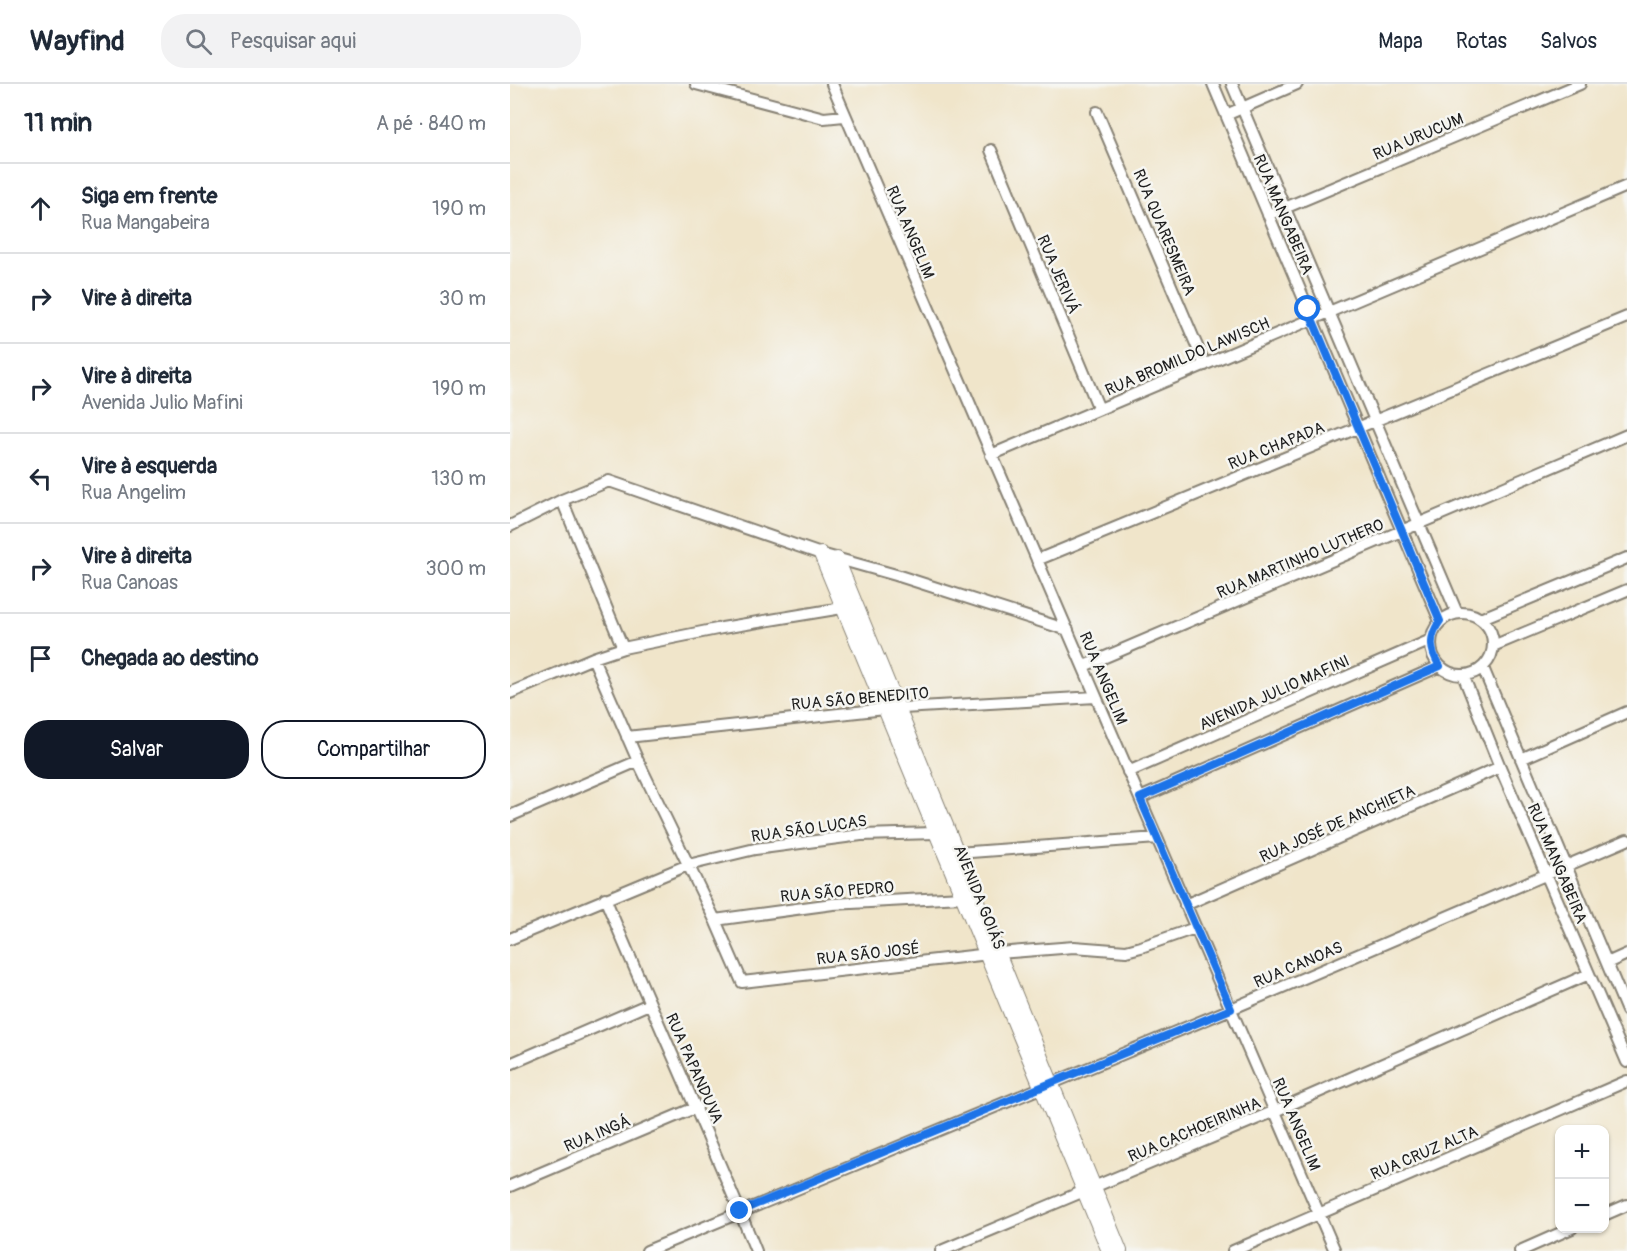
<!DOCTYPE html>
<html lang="pt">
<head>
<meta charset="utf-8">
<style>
	body { margin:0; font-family:Pangolin,sans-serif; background:#f2f2f3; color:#1f2937 }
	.controls { position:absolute; right:18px; bottom:18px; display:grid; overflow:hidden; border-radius:12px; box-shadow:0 2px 4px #0004 }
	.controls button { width:54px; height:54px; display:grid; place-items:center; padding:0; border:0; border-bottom:2px solid #e0e1e3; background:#fff; color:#1f2937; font:30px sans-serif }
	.stop { position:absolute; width:18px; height:18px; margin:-14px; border:4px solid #1a73e8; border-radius:50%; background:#fff }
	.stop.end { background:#1a73e8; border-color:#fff; box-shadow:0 2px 6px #0008 }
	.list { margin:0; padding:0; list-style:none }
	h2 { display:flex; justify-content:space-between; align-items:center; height:78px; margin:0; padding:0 24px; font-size:26px }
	h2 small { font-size:20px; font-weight:400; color:#747a83 }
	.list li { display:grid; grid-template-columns:39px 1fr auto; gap:18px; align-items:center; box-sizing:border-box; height:90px; padding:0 24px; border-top:2px solid #e0e1e3 }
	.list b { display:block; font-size:22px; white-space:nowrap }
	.list p { margin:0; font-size:20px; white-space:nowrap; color:#747a83 }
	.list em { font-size:20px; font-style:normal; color:#747a83 }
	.actions { display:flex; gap:12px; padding:18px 24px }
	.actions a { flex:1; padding:14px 0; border:2px solid #111827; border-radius:24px; text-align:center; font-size:21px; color:#111827 }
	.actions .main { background:#111827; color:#fff }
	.icon { flex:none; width:33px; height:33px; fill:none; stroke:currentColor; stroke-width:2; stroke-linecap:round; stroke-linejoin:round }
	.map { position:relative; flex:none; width:1117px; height:1167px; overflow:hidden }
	header { display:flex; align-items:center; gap:36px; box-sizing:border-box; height:84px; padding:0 30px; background:#fff; border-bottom:2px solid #e0e1e3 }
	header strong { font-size:28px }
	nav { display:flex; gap:33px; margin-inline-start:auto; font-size:21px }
	.search { width:420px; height:54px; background:#f2f2f3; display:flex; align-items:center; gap:15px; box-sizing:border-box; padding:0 21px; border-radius:24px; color:#747a83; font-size:22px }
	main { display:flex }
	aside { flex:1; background:#fff }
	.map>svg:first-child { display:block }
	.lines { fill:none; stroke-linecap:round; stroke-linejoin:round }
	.minor-casing { stroke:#868073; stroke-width:14 }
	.tertiary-casing { stroke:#868073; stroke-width:16 }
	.minor { stroke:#fff; stroke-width:10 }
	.tertiary { stroke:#fff; stroke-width:14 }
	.route { stroke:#1a73e8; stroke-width:8 }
	.labels { text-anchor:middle; stroke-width:5; stroke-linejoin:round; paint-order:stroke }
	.street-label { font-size:16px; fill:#1c1c1c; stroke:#f6f6f2 }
</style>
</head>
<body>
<header>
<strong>Wayfind</strong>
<div class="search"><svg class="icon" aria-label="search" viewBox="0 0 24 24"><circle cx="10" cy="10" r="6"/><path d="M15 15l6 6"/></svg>Pesquisar aqui</div>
<nav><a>Mapa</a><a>Rotas</a><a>Salvos</a></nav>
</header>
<main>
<aside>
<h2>11 min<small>A pé · 840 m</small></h2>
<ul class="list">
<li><svg class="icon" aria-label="ahead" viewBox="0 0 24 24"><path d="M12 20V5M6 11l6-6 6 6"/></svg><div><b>Siga em frente</b><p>Rua Mangabeira</p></div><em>190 m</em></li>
<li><svg class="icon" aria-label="right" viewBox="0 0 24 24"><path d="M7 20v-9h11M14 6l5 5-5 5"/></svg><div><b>Vire à direita</b></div><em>30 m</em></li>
<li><svg class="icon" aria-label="right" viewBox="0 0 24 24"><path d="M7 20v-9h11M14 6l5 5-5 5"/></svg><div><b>Vire à direita</b><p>Avenida Julio Mafini</p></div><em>190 m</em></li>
<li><svg class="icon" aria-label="left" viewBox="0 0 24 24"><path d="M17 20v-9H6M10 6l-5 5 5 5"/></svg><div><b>Vire à esquerda</b><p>Rua Angelim</p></div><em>130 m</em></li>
<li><svg class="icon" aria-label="right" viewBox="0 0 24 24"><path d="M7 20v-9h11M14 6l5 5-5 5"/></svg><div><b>Vire à direita</b><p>Rua Canoas</p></div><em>300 m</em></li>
<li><svg class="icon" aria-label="arrive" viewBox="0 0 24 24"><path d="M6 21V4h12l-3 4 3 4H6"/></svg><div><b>Chegada ao destino</b></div></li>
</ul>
<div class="actions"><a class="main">Salvar</a><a>Compartilhar</a></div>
</aside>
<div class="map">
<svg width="1117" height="1167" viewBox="0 0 1117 1167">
	<rect width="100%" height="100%" fill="#f6f6f2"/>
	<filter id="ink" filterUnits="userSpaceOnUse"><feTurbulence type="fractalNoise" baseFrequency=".0167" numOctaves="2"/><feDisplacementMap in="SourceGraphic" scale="12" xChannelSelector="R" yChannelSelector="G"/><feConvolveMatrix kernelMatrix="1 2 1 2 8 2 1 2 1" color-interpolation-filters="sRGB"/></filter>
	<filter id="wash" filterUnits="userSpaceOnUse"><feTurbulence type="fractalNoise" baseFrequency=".008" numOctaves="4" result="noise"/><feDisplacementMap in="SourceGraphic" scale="24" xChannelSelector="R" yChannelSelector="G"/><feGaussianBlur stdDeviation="1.35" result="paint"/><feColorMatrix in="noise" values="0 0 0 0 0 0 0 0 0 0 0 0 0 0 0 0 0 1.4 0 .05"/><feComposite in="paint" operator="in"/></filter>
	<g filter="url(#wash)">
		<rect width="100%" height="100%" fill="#f0e5ca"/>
	</g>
	<g filter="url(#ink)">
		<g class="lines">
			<defs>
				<path id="minor" d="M186 0 314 34 334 32
					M322 0 825 1167
					M703 0 930 537
					M722 0 947 529
					M587 28 695 281
					M716 31 787 0
					M481 66 589 325
					M758 131 1070 0
					M481 371 1117 102
					M52 416 113 564
					M0 442 52 416 99 397 311 470 386 491 558 546
					M527 476 1117 233
					M921 560a31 31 0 1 1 62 0a31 31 0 1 1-62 0Z
					M970 535 1117 474
					M983 562 1117 506
					M83 574 128 677 205 836 232 898 488 869 564 863 616 867 631 863 685 844
					M574 582 1117 351
					M973 584 1117 927
					M953 591 990 683 1117 978
					M0 609 83 574 113 564 212 544 338 523
					M117 653 375 625 586 613
					M1011 675 1117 628
					M618 688 921 556
					M630 714 930 582
					M0 732 128 677
					M447 769 647 754
					M95 814C144 932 198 1048 246 1167
					M675 821 990 683
					M205 836 323 820 452 813
					M0 855 178 781 245 765 351 751 426 749
					M1097 879 1117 870
					M0 980 139 920
					M0 1102 187 1023
					M1094 1131 1117 1121
					M137 1167 721 925 1117 756
					M431 1167 765 1027 1079 890
					M723 1167 1117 997
					M1010 1167 1062 1144"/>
				<path id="tertiary" d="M311 470 599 1167
					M327 475 610 1167"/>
			</defs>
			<use href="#minor" class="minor-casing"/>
			<use href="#tertiary" class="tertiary-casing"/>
			<use href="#minor" class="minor"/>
			<use href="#tertiary" class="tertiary"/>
		</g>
	</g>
	<g class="lines" filter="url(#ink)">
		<path class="route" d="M230 1127 721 925 630 714 930 582C919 566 919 552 930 537L798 225"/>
	</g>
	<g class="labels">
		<g class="street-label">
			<text transform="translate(908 52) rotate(-23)" y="6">RUA URUCUM</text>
			<text transform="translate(774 130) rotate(67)" y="6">RUA MANGABEIRA</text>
			<text transform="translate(401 148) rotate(67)" y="6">RUA ANGELIM</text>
			<text transform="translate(655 148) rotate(67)" y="6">RUA QUARESMEIRA</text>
			<text transform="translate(549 190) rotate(67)" y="6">RUA JERIVÁ</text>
			<text transform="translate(677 272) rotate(-23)" y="6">RUA BROMILDO LAWISCH</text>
			<text transform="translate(766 361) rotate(-22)" y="6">RUA CHAPADA</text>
			<text transform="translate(790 474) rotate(-23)" y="6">RUA MARTINHO LUTHERO</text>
			<text transform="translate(594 594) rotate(67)" y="6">RUA ANGELIM</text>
			<text transform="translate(764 608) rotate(-24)" y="6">AVENIDA JULIO MAFINI</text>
			<text transform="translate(350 614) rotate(-5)" y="6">RUA SÃO BENEDITO</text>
			<text transform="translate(827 739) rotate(-24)" y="6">RUA JOSÉ DE ANCHIETA</text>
			<text transform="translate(299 744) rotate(-8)" y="6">RUA SÃO LUCAS</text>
			<text transform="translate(1048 779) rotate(67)" y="6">RUA MANGABEIRA</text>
			<text transform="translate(327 807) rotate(-5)" y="6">RUA SÃO PEDRO</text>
			<text transform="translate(470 813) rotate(68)" y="6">AVENIDA GOIÁS</text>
			<text transform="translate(358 869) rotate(-6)" y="6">RUA SÃO JOSÉ</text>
			<text transform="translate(788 880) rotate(-23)" y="6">RUA CANOAS</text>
			<text transform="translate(185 984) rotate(66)" y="6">RUA PAPANDUVA</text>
			<text transform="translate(787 1040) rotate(67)" y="6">RUA ANGELIM</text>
			<text transform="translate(684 1045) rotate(-23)" y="6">RUA CACHOEIRINHA</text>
			<text transform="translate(87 1049) rotate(-23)" y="6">RUA INGÁ</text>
			<text transform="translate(914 1068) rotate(-23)" y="6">RUA CRUZ ALTA</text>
		</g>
	</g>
</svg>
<div class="controls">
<button>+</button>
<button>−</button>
</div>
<div class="stop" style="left:798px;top:225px"></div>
<div class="stop end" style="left:230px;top:1127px"></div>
</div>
</main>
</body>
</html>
